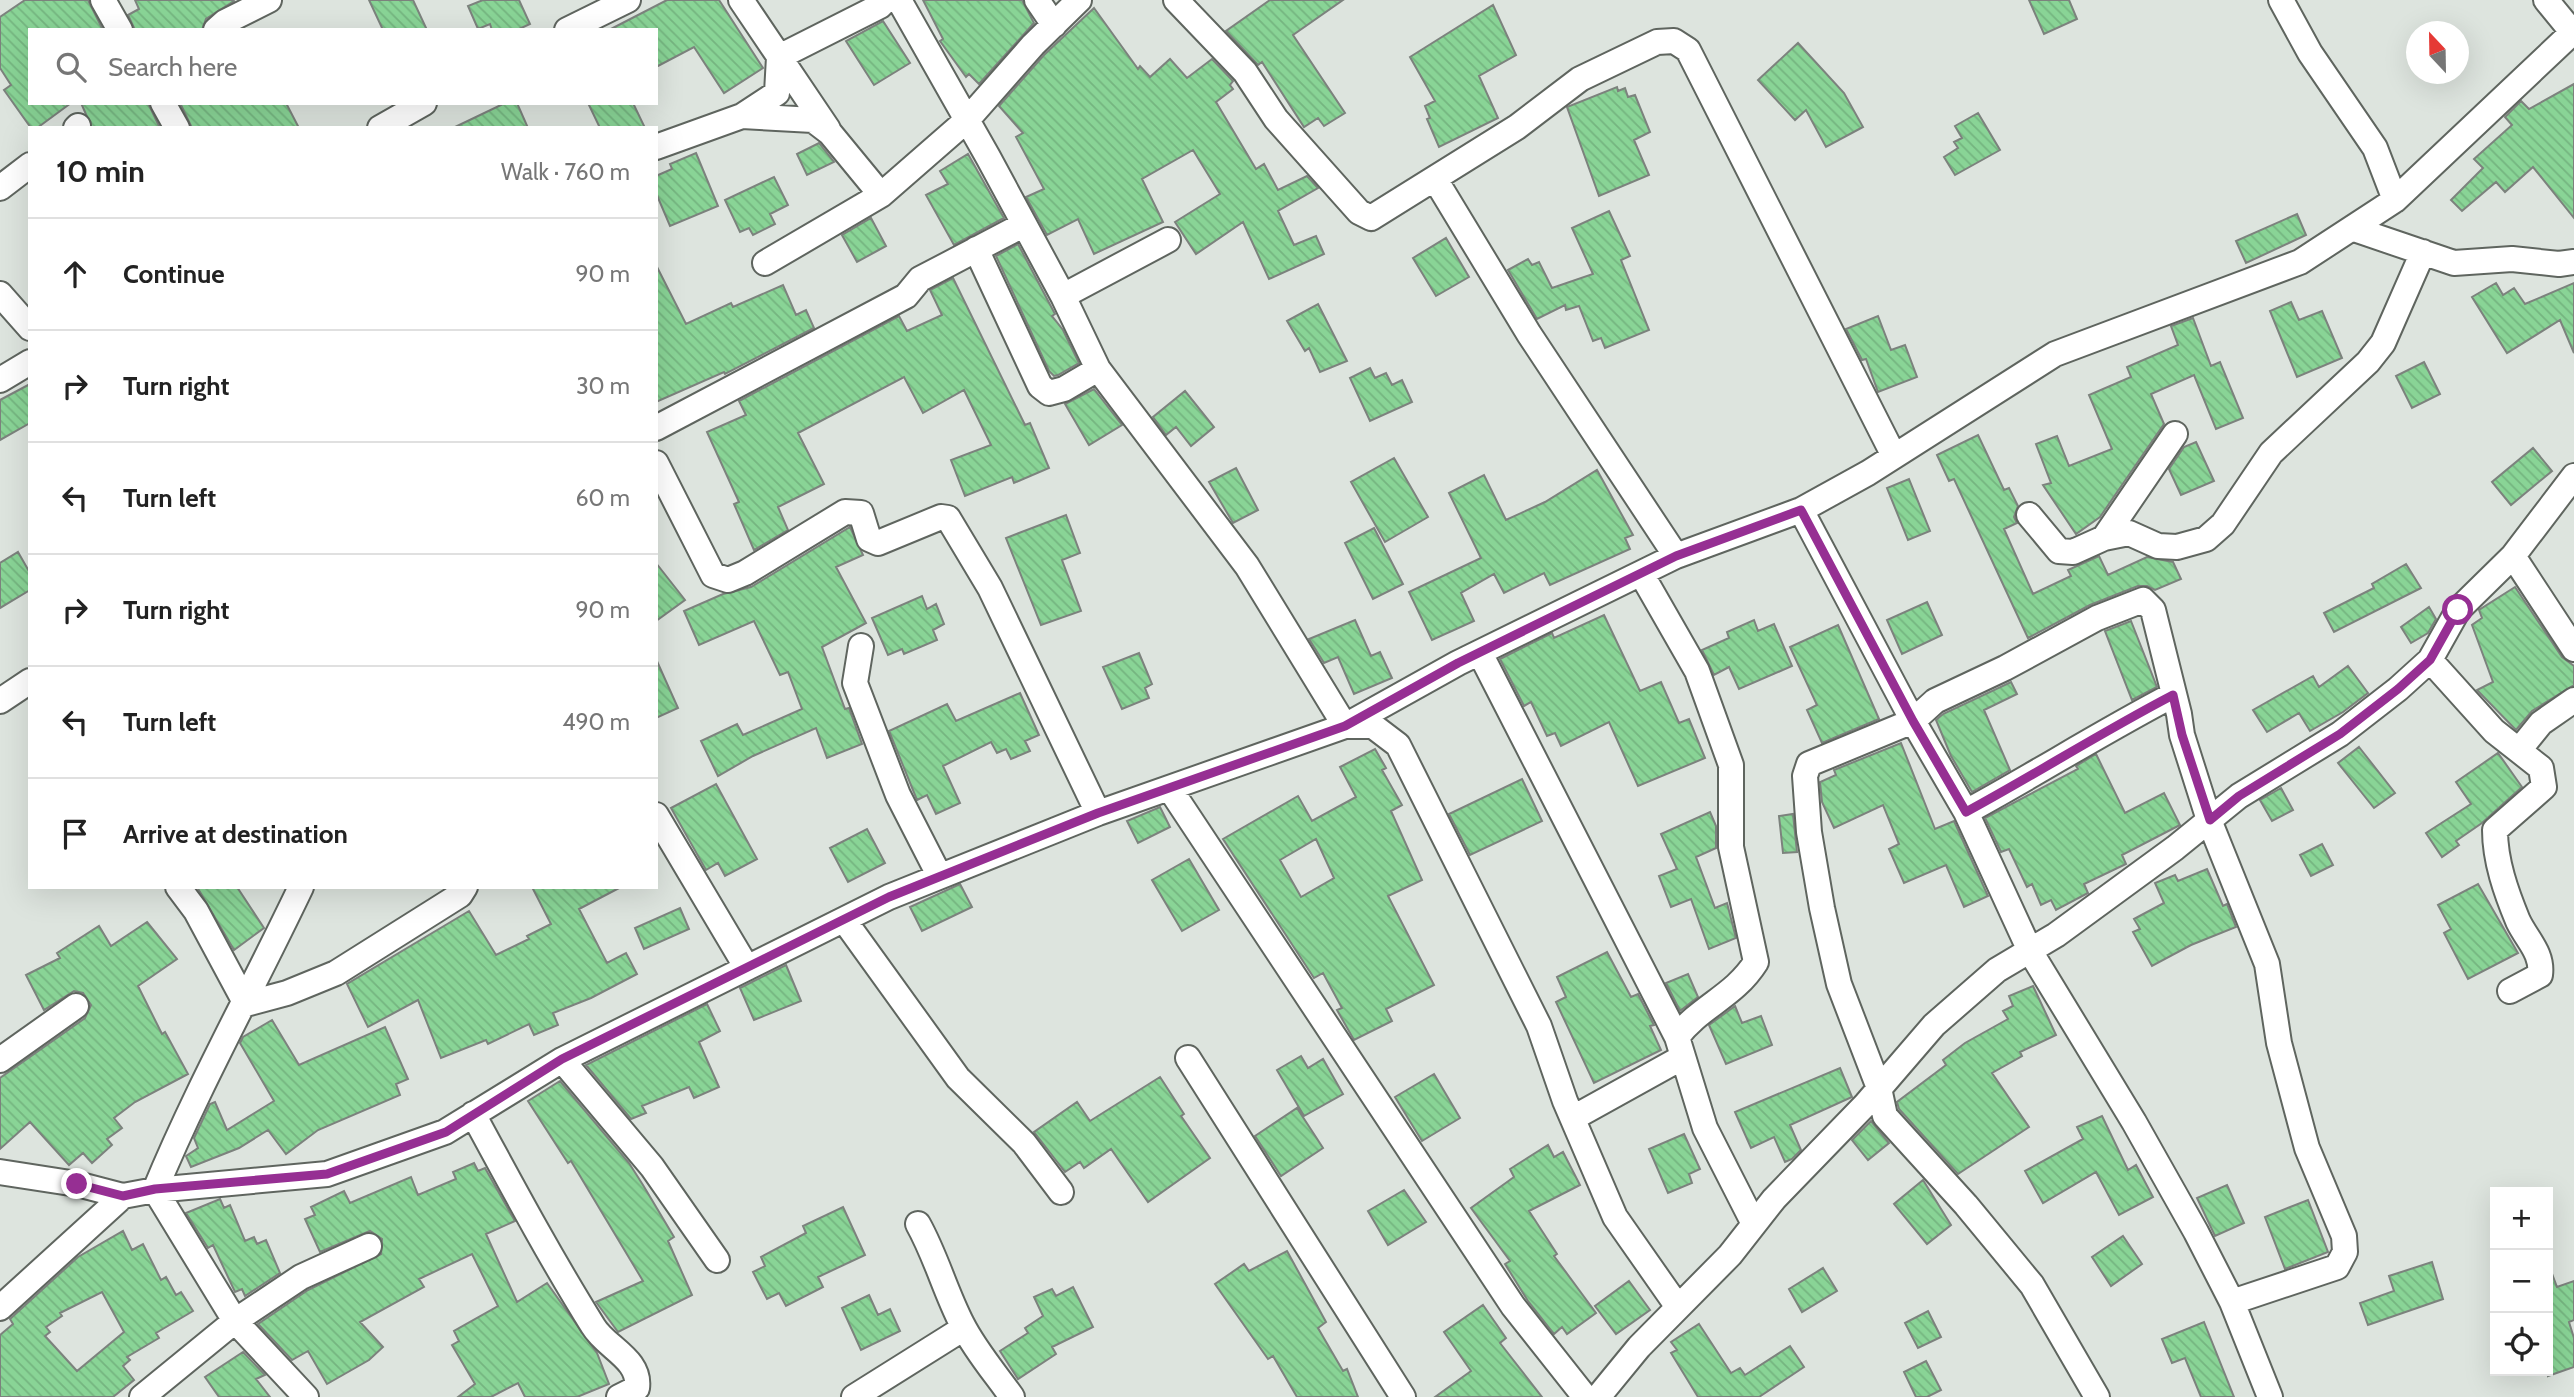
<!DOCTYPE html>
<html lang="en">
<head>
<meta charset="utf-8">
<style>
	body { margin:0; font-family:Cabin,sans-serif; background:#f2f2f2; color:#222 }
	.controls { position:absolute; right:21px; bottom:21px; display:grid; overflow:hidden; border-radius:0px; box-shadow:0 7px 28px #0002 }
	.controls button { width:63px; height:63px; display:grid; place-items:center; padding:0; border:0; border-bottom:2px solid #e0e0e0; background:#fff; color:#222; font:35px sans-serif }
	.compass { position:absolute; left:2406px; top:21px; width:63px; height:63px; border-radius:50%; background:#fff; box-shadow:0 7px 28px #0002; rotate:338deg }
	.stop { position:absolute; width:21px; height:21px; margin:-16px; border:5px solid #962f93; border-radius:50%; background:#fff }
	.stop.end { background:#962f93; border-color:#fff; box-shadow:0 2px 7px #0008 }
	.list { margin:0; padding:0; list-style:none }
	h2 { display:flex; justify-content:space-between; align-items:center; height:91px; margin:0; padding:0 28px; font-size:30px }
	h2 small { font-size:23px; font-weight:400; color:#767676 }
	.list li { display:grid; grid-template-columns:46px 1fr auto; gap:21px; align-items:center; box-sizing:border-box; height:112px; padding:0 28px; border-top:2px solid #e0e0e0 }
	.list b { display:block; font-size:26px; white-space:nowrap }
	.list em { font-size:23px; font-style:normal; color:#767676 }
	.icon { flex:none; width:38px; height:38px; fill:none; stroke:currentColor; stroke-width:2; stroke-linecap:round; stroke-linejoin:round }
	.map { position:relative; flex:none; width:2574px; height:1397px; overflow:hidden }
	.search { position:absolute; background:#fff; box-shadow:0 7px 28px #0002; left:28px; top:28px; width:630px; height:77px; display:flex; align-items:center; gap:18px; box-sizing:border-box; padding:0 24px; border-radius:0px; color:#767676; font-size:26px }
	.panel { position:absolute; background:#fff; box-shadow:0 7px 28px #0002; left:28px; top:126px; width:630px; height:763px; border-radius:0px }
	.map>svg:first-child { display:block }
	.building { fill:url(#building-back-hatch); stroke:#7c827d; stroke-width:2; fill-rule:evenodd }
	.lines { fill:none; stroke-linecap:round; stroke-linejoin:round }
	.street-casing { stroke:#5f655f; stroke-width:28 }
	.street { stroke:#fff; stroke-width:24 }
	.route { stroke:#962f93; stroke-width:9 }
</style>
</head>
<body>
<div class="map">
<svg width="2574" height="1397" viewBox="0 0 2574 1397">
	<defs>
		<pattern id="building-back-hatch" width="6" height="6" patternUnits="userSpaceOnUse" patternTransform="scale(1.75)"><rect width="6" height="6" fill="#89d496"/><path d="M-1 5l2 2M0 0l6 6M5-1l2 2" fill="none" stroke="#75b580"/></pattern>
	</defs>
	<rect width="100%" height="100%" fill="#dde4de"/>
	<path class="building" d="M25 0H88L103 30H30V103H71L37 128H31L4 90 11 85 0 68V17Z
		M135 0H233L234 1 206 19 202 30H135L128 15 139 9Z
		M369 0H413L427 30H383Z
		M483 0H519L530 24 517 30H492L490 24 478 29 468 6Z
		M667 0H719L763 68 724 93 694 47 656 67V30H609Z
		M923 0H1022L1034 23 979 84 969 74 966 77 940 41 943 39Z
		M1270 0H1343L1293 35 1345 113 1324 126 1318 118 1304 127 1262 62 1258 65 1226 31Z
		M2029 0H2069L2077 19 2044 34Z
		M1493 5 1516 55 1479 76 1498 118 1439 147 1427 119 1430 118 1425 106 1435 101 1410 57Z
		M1094 8 1138 69 1140 66 1150 77 1170 59 1187 78 1212 59 1233 81 1230 85 1233 89 1216 102 1256 169 1264 164 1278 190 1307 176 1318 188 1278 211 1294 245 1316 236 1324 254 1269 279 1243 222 1196 254 1175 222 1220 194 1193 150 1142 179 1163 222 1094 254 1078 219 1047 235 1026 197 1044 189 1016 137 1023 133 999 106 1044 55Z
		M883 21 910 63 874 85 846 41Z
		M1798 43 1844 93 1863 127 1826 147 1806 110 1795 120 1758 80Z
		M2574 84V218L2533 167 2505 192 2496 182 2462 211 2451 200 2483 168 2474 159 2512 125 2505 117 2521 101 2529 109Z
		M1617 87 1618 91 1625 88 1628 97 1635 95 1650 132 1634 140 1649 175 1599 196 1567 107Z
		M81 103H148L160 128H92Z
		M180 103H286L299 128H192Z
		M505 103H517L528 128H453Z
		M588 103H633L645 128H600Z
		M1978 113 2000 150 1955 175 1944 157 1958 148 1954 142 1962 138 1955 126Z
		M819 143 834 162 807 175 797 154Z
		M696 153 718 206 670 226 656 193V176L672 169 670 164Z
		M968 154 1004 218 954 245 926 195 948 184 940 171Z
		M774 177 788 205 770 214 775 224 753 235 749 228 740 232 725 200Z
		M1609 211 1630 256 1621 260 1649 330 1605 348 1601 338 1593 341 1579 306 1566 310 1565 305 1537 319 1508 270 1528 259 1532 265 1539 262 1552 288 1593 274 1572 228Z
		M2297 214 2306 235 2246 263 2236 241Z
		M871 218 886 246 857 262 842 235Z
		M1446 238 1469 277 1436 296 1413 258Z
		M1018 244 1055 314 1052 316 1063 330 1079 363 1058 375 1054 376 1049 371 996 256Z
		M656 265 686 324 731 303 733 307 783 285 796 315 806 310 814 328 725 374 724 372 656 402Z
		M953 278 1025 425 1030 423 1049 468 1014 483 1012 477 965 496 951 460 991 445 964 390 923 413 904 377 798 433 824 484 778 507 788 530 754 550 734 504 739 502 707 432 746 415 739 401 899 316 907 331 942 315 930 290Z
		M2496 283 2503 295 2514 288 2525 304 2574 283V353L2560 320 2507 353 2472 297Z
		M2291 302 2299 320 2322 311 2342 358 2297 377 2270 311Z
		M1318 304 1347 361 1320 372 1309 348 1305 351 1287 321Z
		M1878 316 1891 350 1905 345 1917 377 1878 392 1866 359 1862 360 1846 329Z
		M2193 318 2211 366 2220 362 2243 418 2216 429 2194 375 2151 394 2164 424 2100 517 2076 534 2043 485 2051 483 2036 444 2057 436 2069 466 2112 449 2089 395 2131 377 2127 367 2178 345 2171 326Z
		M2424 362 2440 394 2412 408 2396 376Z
		M1370 368 1375 378 1386 373 1392 385 1402 380 1412 402 1370 421 1350 378Z
		M30 384V423L0 440V400Z
		M1094 389 1122 425 1089 445 1065 404Z
		M1185 391 1214 427 1191 446 1176 427 1166 435 1153 417Z
		M1978 435 2004 490 2009 488 2018 506 2014 517 2017 523 2004 529 2033 594 2071 576 2068 570 2099 556 2108 575 2147 557 2173 562 2181 579 2155 590 2147 586H2138L2090 605 2028 638 1954 479 1949 481 1937 455Z
		M2196 442 2214 481 2181 495 2169 469 2184 447Z
		M2533 448 2552 471 2511 505 2492 482Z
		M1394 458 1428 517 1385 542 1351 482Z
		M1236 468 1258 510 1233 523 1209 482Z
		M1597 470 1633 535 1625 538 1630 549 1550 585 1544 573 1504 593 1494 574 1461 593 1474 621 1432 640 1409 592 1481 558 1449 493 1484 475 1506 520 1545 502Z
		M1909 479 1930 531 1908 540 1887 488Z
		M1066 515 1080 553 1062 560 1081 611 1041 625 1006 538Z
		M850 527 863 555 836 567 866 623 822 647 845 709 849 708 862 744 827 758 816 728 753 756 718 776 701 741 737 724 743 735 802 709 788 672 780 675 754 621 699 645 684 611 723 594 751 587Z
		M1374 528 1403 584 1373 599 1345 543Z
		M18 552 30 573V590L0 608V563Z
		M656 563 685 600 656 621Z
		M2406 564 2421 588 2334 632 2324 613 2374 588 2372 584Z
		M2515 587 2562 657 2574 666V685L2532 711 2516 730 2477 690 2493 682 2472 625 2482 618 2479 610Z
		M922 596 927 609 936 604 944 624 933 630 937 640 904 654 902 649 888 655 872 618Z
		M1927 602 1942 635 1902 654 1887 620Z
		M2429 607 2436 619 2428 633 2411 643 2401 627Z
		M1604 615 1640 691 1661 682 1679 723 1689 719 1705 758 1638 786 1609 722 1561 746 1555 733 1547 736 1531 702 1524 706 1500 659 1552 633 1554 638Z
		M1355 620 1371 656 1380 652 1392 678 1354 694 1338 657 1324 663 1309 639Z
		M1754 620 1758 631 1774 624 1792 666 1739 689 1729 667 1714 675 1702 650 1729 638 1727 632Z
		M2131 621 2157 687 2132 700 2105 631Z
		M1838 625 1879 719 1822 743 1807 710 1817 705 1790 647Z
		M1139 653 1152 684 1145 688 1149 698 1122 709 1103 667Z
		M656 659 678 708 656 718Z
		M2348 666 2368 693 2343 712 2310 731 2299 713 2267 732 2253 710 2313 676 2319 687Z
		M2011 682 2017 694 1984 710 2010 770 1972 792 1951 756 1936 720 1943 714Z
		M1020 693 1039 735 1025 741 1030 751 1011 759 1006 749 997 753 991 742 943 766 960 803 936 814 927 795 917 800 889 731 947 704 956 721Z
		M1901 743 1935 829 1954 821 1988 896 1964 907 1946 865 1904 883 1889 849 1899 844 1883 805 1834 828 1822 802 1820 782 1836 775 1834 770Z
		M2359 747 2395 793 2374 808 2338 763Z
		M1375 749 1386 768 1382 770 1402 805 1391 811 1422 880 1388 896 1434 985 1386 1009 1392 1021 1354 1040 1337 1010 1342 1008 1323 973 1314 978 1223 839 1298 796 1312 821 1356 797 1340 767ZM1316 839 1334 878 1301 897 1280 860Z
		M2498 753 2522 787 2482 823 2456 841 2459 845 2442 857 2426 833 2471 804 2456 782Z
		M2096 754 2125 813 2164 793 2180 825 2122 855 2126 864 2084 884 2088 893 2056 910 2051 900 2041 905 2032 884 2027 887 2009 849 2001 852 1985 818 2078 769 2076 766Z
		M1522 779 1542 821 1470 855 1449 814Z
		M716 784 757 859 725 876 718 863 706 870 671 808Z
		M2281 788 2293 810 2272 821 2260 800Z
		M1160 807 1170 827 1138 843 1127 821Z
		M1710 812 1716 826V848L1696 857 1715 908 1727 903 1736 938 1709 949 1691 899 1671 907 1659 876 1677 869 1661 834Z
		M1793 814 1797 852 1783 853 1779 816Z
		M867 829 885 863 848 882 830 848Z
		M2322 844 2333 865 2311 876 2300 855Z
		M1189 859 1219 910 1182 931 1152 880Z
		M2207 869 2223 906 2227 904 2236 927 2191 945 2152 966 2133 932 2140 929 2134 919 2164 903 2155 883 2175 875 2178 881Z
		M960 884 972 907 922 931 910 907Z
		M2478 884 2518 953 2468 979 2444 933 2451 929 2438 905Z
		M197 887H237L264 928 234 950Z
		M532 887H621L579 909 607 963 626 953 637 974 591 998 553 1013 558 1025 534 1035 529 1024 488 1044 486 1040 441 1058 418 1000 368 1027 347 984 469 911 496 955 529 939 527 936 551 924Z
		M680 908 689 929 644 949 635 928Z
		M147 922 177 959 138 986 162 1034 165 1032 188 1074 135 1102 114 1118 122 1128 107 1139 112 1145 92 1163 83 1153 69 1165 30 1122 0 1149V1078L85 1018 91 1005 83 993 74 991 44 1010 26 975 60 958 57 953 99 926 111 946Z
		M1607 952 1631 997 1638 994 1654 1025 1650 1026 1661 1050 1594 1083 1556 1002 1566 997 1557 977Z
		M786 965 801 1001 754 1020 740 988Z
		M1688 974 1698 997 1680 1011 1666 983Z
		M2033 986 2056 1035 2020 1052 2022 1056 1992 1073 2029 1127 1958 1174 1899 1109 1897 1102 1946 1065 1943 1060 1965 1043 2008 1019 2003 1011 2013 1006 2009 996Z
		M707 1004 720 1031 699 1042 719 1087 694 1098 689 1087 642 1106 646 1113 631 1119 586 1065Z
		M1735 1006 1742 1023 1761 1016 1772 1045 1726 1064 1709 1025Z
		M272 1020 299 1065 385 1027 408 1079 396 1084 400 1095 318 1130 286 1154 268 1130 239 1148 191 1167 186 1156 198 1148 194 1138 210 1104 215 1102 227 1130 274 1101 240 1043 243 1037Z
		M1301 1056 1308 1068 1323 1059 1343 1094 1304 1116 1277 1070Z
		M1840 1068 1852 1097 1790 1125 1801 1150 1792 1159 1785 1162 1774 1137 1751 1148 1735 1112Z
		M1434 1074 1460 1118 1422 1141 1395 1097Z
		M1160 1077 1184 1114 1181 1116 1210 1158 1148 1202 1111 1149 1084 1168 1080 1162 1065 1172 1034 1132 1077 1102 1090 1121Z
		M560 1081 629 1163 643 1185 674 1237 668 1241 692 1295 618 1332 596 1302 643 1281 571 1161 568 1163 528 1101Z
		M1297 1108 1323 1148 1281 1176 1255 1136Z
		M2102 1116 2128 1170 2136 1165 2153 1197 2119 1215 2096 1172 2043 1203 2025 1171 2083 1139 2077 1127Z
		M1871 1121 1889 1143 1868 1160 1852 1140Z
		M1684 1134 1700 1169 1689 1174 1692 1183 1668 1193 1649 1149Z
		M1548 1145 1554 1157 1563 1152 1580 1185 1529 1211 1557 1254 1554 1256 1596 1313 1567 1334 1562 1327 1554 1334 1528 1301 1505 1264 1510 1261 1471 1208 1514 1177 1510 1169Z
		M474 1163 478 1171 485 1168 515 1221 486 1234 517 1302 547 1283 597 1353 609 1384 577 1397H525L518 1383 491 1397H458L475 1384 452 1345 459 1341 454 1331 498 1306 472 1254 419 1279 424 1287 360 1322 383 1347 369 1360 327 1384 308 1351 292 1360 258 1324 308 1290 381 1254 382 1239 370 1231 320 1252 305 1219 315 1215 311 1207 344 1191 350 1203 411 1177 418 1195 456 1179 453 1172Z
		M1923 1180 1951 1225 1927 1244 1894 1204Z
		M2227 1185 2244 1223 2215 1236 2197 1198Z
		M1404 1190 1426 1222 1388 1245 1368 1211Z
		M220 1199 224 1208 230 1205 245 1241 254 1237 257 1244 266 1240 280 1273 245 1296 242 1289 235 1292 213 1245 208 1248 186 1213Z
		M2308 1200 2328 1252 2285 1269 2265 1217Z
		M843 1207 865 1255 818 1277 823 1287 786 1306 779 1293 767 1299 753 1272 765 1266 761 1257 806 1233 803 1226Z
		M123 1231 132 1250 143 1244 161 1280 166 1277 176 1295 181 1292 193 1311 156 1333 159 1338 127 1357 130 1360 123 1366 134 1380 113 1397H0V1335L13 1324 10 1319 78 1257ZM102 1292 124 1332 77 1371 45 1336 50 1332 46 1327 62 1316 60 1313Z
		M2123 1236 2142 1264 2111 1286 2092 1257Z
		M1287 1251 1326 1322 1318 1328 1343 1371 1347 1369 1358 1397H1297L1273 1356 1268 1359 1215 1284 1244 1264 1249 1271Z
		M2432 1262 2443 1299 2368 1325 2360 1303 2394 1291 2389 1276Z
		M1823 1268 1837 1291 1802 1312 1789 1289Z
		M2548 1271H2551L2557 1287 2574 1281V1320L2569 1322 2574 1338V1367L2548 1376Z
		M1629 1281 1650 1310 1616 1334 1595 1306Z
		M1073 1287 1093 1327 1052 1347 1056 1354 1018 1379 1000 1351 1028 1333 1025 1328 1043 1316 1034 1297 1052 1289 1056 1296Z
		M869 1295 878 1315 890 1309 900 1331 861 1350 842 1308Z
		M1483 1305 1506 1338 1500 1343 1542 1397H1435L1471 1371 1444 1332Z
		M1928 1311 1941 1337 1918 1348 1905 1323Z
		M2204 1322 2234 1397H2201L2185 1358 2172 1363 2162 1339Z
		M1699 1324 1731 1373 1740 1368 1745 1375 1790 1346 1804 1367 1759 1397H1698L1671 1353 1677 1350 1671 1342Z
		M243 1352 265 1375 256 1379 270 1397H219L205 1377Z
		M1926 1361 1941 1390 1927 1397H1916L1904 1372Z"/>
	<g class="lines">
		<defs>
			<path id="street" d="M103 0 120 30
				M741 0 828 129
				M899 0 988 157 1063 296 1098 369 1247 566 1345 726H1373L1398 745 1539 1026 1565 1101 1615 1217 1678 1307
				M1037 0 1054 25
				M1176 0 1245 72 1276 119 1359 212 1371 218 1517 127 1580 79 1657 42 1674 41 1688 50 1894 456
				M2281 0 2310 53 2375 148 2395 200
				M2546 0 2573 33
				M216 30 225 22 269 0
				M567 30 628 0
				M163 103 177 128
				M742 116 777 93 779 57 880 6 886 0
				M76 128 78 126
				M380 128 424 103
				M656 147 742 116 813 120 830 133 881 195
				M1435 179 1529 334 1676 556
				M0 188 30 165
				M2354 229 2454 263 2512 259 2559 264 2574 262
				M976 249 1040 386 1049 393 1064 389 1098 369
				M765 263 881 195 967 120 1033 45 1079 0
				M0 294 30 328
				M1063 296 1168 240
				M0 380 30 362
				M656 428 906 296 920 279 1023 225
				M656 463 713 575 728 580 745 573 845 512 861 513 869 539 878 543 941 517 948 518 990 588 1098 813
				M1801 510 1913 721 1966 812 2030 951 2134 1122 2196 1232 2232 1302 2270 1397
				M2029 515 2059 551 2073 552 2104 538 2129 533 2158 546 2177 547 2206 539 2223 524 2271 453 2368 362 2383 343 2423 252
				M2104 538 2175 434
				M2513 556 2574 649
				M1642 575 1697 671 1731 765V847L1756 962C1734 997 1700 1006 1677 1037L1705 1128 1753 1222
				M861 646 855 683 898 795 939 875
				M1480 653 1677 1037
				M2430 660 2494 731 2541 768 2544 787 2495 830C2495 861 2506 892 2518 921 2527 940 2543 953 2540 975L2510 991
				M0 701 30 681
				M2520 749 2541 723 2574 700
				M1170 789 1513 1306 1585 1397
				M1966 812C2036 774 2102 732 2173 695
				M656 815 747 968
				M178 887 196 911 246 1004 287 993 336 973 460 895 465 887
				M301 887C253 988 198 1086 155 1190L235 1321 306 1397
				M844 920 958 1078 1024 1143 1061 1192
				M1188 1058 1403 1397
				M0 1060 76 1006
				M562 1060 652 1167 717 1260
				M473 1114C512 1186 550 1257 593 1326 606 1348 641 1359 637 1388L619 1397
				M1573 1118 1683 1057
				M0 1172 77 1184 123 1196 155 1190 327 1174 445 1132 562 1060 889 897 1098 813 1345 726 1458 663 1676 556 1801 510 1868 473 2055 354 2300 262 2395 200 2574 31
				M918 1224C936 1256 945 1291 962 1324 975 1350 995 1373 1012 1397
				M0 1308 123 1196
				M142 1397 235 1321 301 1277 369 1246
				M854 1397 964 1328
				M1598 1397 1639 1347 1730 1255 1774 1199 1866 1104 1934 1025 1997 970 2056 935 2175 848 2239 796 2340 734 2398 689 2430 660 2458 610 2513 556 2574 476
				M2097 1397 2032 1285 1966 1205 1885 1116 1879 1088 1839 984 1822 908 1809 832 1805 776 1809 764 1913 721 1935 701 2005 668 2097 618 2143 600 2153 610 2179 714 2182 735 2209 820 2267 964 2279 1043 2307 1148 2344 1236 2345 1252 2337 1267 2232 1302"/>
		</defs>
		<use href="#street" class="street-casing"/>
		<use href="#street" class="street"/>
	</g>
	<g class="lines">
		<path class="route" d="M77 1184 123 1196 155 1189 327 1174 446 1132 562 1059 889 897 1098 813 1345 726 1458 663 1676 556 1801 510 1913 721 1966 812C2036 774 2102 732 2173 695L2182 735 2210 820 2239 796 2340 734 2398 689 2430 660 2458 610"/>
	</g>
</svg>
<div class="controls">
<button>+</button>
<button>−</button>
<button><svg class="icon" aria-label="locate" viewBox="0 0 24 24"><circle cx="12" cy="12" r="6"/><path d="M12 2v4M12 18v4M2 12h4M18 12h4"/></svg></button>
</div>
<svg class="compass" viewBox="-18 -18 36 36"><path d="M0-13l5 13h-10z" fill="#e53935"/><path d="M0 13l5-13h-10z" fill="#767676"/></svg>
<div class="stop" style="left:2458px;top:610px"></div>
<div class="stop end" style="left:77px;top:1184px"></div>
<div class="search"><svg class="icon" aria-label="search" viewBox="0 0 24 24"><circle cx="10" cy="10" r="6"/><path d="M15 15l6 6"/></svg>Search here</div>
<section class="panel">
<h2>10 min<small>Walk · 760 m</small></h2>
<ul class="list">
<li><svg class="icon" aria-label="ahead" viewBox="0 0 24 24"><path d="M12 20V5M6 11l6-6 6 6"/></svg><div><b>Continue</b></div><em>90 m</em></li>
<li><svg class="icon" aria-label="right" viewBox="0 0 24 24"><path d="M7 20v-9h11M14 6l5 5-5 5"/></svg><div><b>Turn right</b></div><em>30 m</em></li>
<li><svg class="icon" aria-label="left" viewBox="0 0 24 24"><path d="M17 20v-9H6M10 6l-5 5 5 5"/></svg><div><b>Turn left</b></div><em>60 m</em></li>
<li><svg class="icon" aria-label="right" viewBox="0 0 24 24"><path d="M7 20v-9h11M14 6l5 5-5 5"/></svg><div><b>Turn right</b></div><em>90 m</em></li>
<li><svg class="icon" aria-label="left" viewBox="0 0 24 24"><path d="M17 20v-9H6M10 6l-5 5 5 5"/></svg><div><b>Turn left</b></div><em>490 m</em></li>
<li><svg class="icon" aria-label="arrive" viewBox="0 0 24 24"><path d="M6 21V4h12l-3 4 3 4H6"/></svg><div><b>Arrive at destination</b></div></li>
</ul>
</section>
</div>
</body>
</html>
